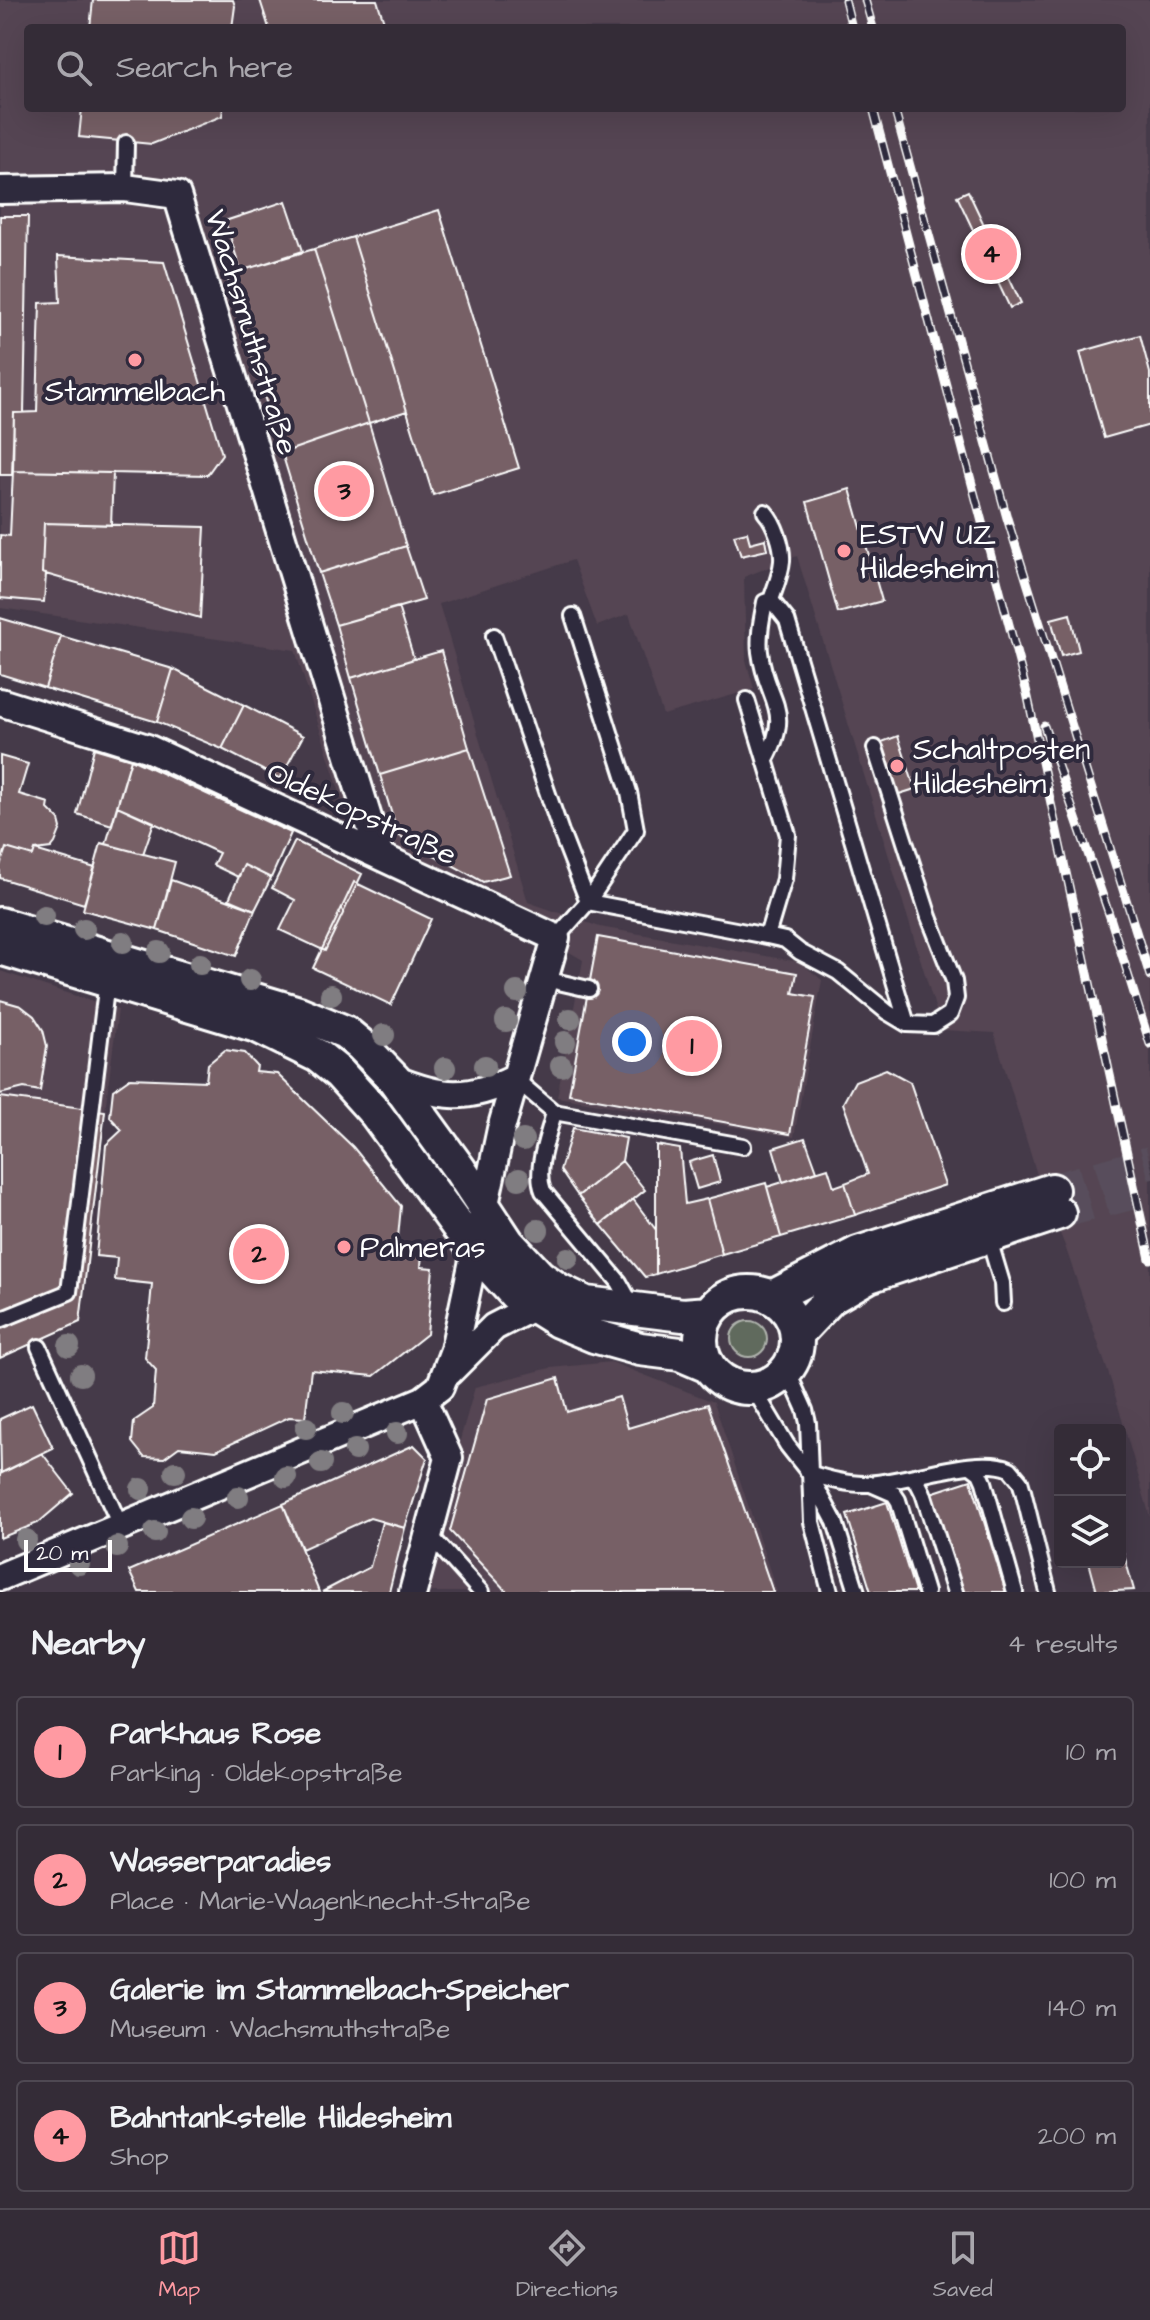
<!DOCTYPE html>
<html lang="en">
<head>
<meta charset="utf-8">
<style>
	body { margin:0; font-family:"Architects Daughter",sans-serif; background:#3f3842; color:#f1f3f6 }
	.controls { position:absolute; right:24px; bottom:24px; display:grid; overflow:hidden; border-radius:8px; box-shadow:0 8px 32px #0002 }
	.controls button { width:72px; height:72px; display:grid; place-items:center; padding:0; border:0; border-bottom:2px solid #4e4852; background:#342c37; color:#f1f3f6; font:40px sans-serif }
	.scale { position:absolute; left:24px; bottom:20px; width:88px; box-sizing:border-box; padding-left:8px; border:4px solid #fff; border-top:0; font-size:22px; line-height:28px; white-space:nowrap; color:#fff; -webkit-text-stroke:6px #2f2a3d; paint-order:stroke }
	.you { position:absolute; left:632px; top:1042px; width:28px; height:28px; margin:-20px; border:6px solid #fff; border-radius:50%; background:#1a73e8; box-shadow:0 0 0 12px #1a73e833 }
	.badge { display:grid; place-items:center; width:52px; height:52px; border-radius:50%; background:#ff9aa2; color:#111; font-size:26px; font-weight:700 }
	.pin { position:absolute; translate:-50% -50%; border:4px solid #fff; box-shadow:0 2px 8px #0006 }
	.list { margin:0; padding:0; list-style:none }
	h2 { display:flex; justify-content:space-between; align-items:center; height:104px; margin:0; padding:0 32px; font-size:34px }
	h2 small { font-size:26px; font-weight:400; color:#a9a7ad }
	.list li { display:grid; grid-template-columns:52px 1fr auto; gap:24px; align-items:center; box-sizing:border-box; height:112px; margin:0 16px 16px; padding:0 16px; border:2px solid #4e4852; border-radius:8px }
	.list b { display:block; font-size:30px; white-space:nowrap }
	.list p { margin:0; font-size:26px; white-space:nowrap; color:#a9a7ad }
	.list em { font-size:26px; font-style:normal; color:#a9a7ad }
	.icon { flex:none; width:44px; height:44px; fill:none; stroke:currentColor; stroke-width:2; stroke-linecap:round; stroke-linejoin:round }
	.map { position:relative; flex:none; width:1150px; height:1592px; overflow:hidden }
	.search { position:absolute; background:#342c37; box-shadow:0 8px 32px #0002; left:24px; right:24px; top:24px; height:88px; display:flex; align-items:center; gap:20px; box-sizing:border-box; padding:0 28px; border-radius:8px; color:#a9a7ad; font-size:30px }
	.sheet { height:616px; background:#342c37 }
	nav { display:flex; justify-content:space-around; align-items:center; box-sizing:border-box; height:112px; border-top:2px solid #4e4852; background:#342c37; font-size:22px; color:#a9a7ad }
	nav a { display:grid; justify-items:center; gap:4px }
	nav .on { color:#ff9aa2 }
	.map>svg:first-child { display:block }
	.built { fill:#544552; fill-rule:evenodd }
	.green { fill:#616a5d; stroke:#b0b4ae; stroke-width:2 }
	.building { fill:#776066; stroke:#fff; stroke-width:2 }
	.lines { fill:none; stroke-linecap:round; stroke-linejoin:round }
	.tertiary-tunnel { stroke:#584e5b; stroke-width:32; stroke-dasharray:32 16; stroke-linecap:butt }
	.service-casing { stroke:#fff; stroke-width:20 }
	.minor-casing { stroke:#fff; stroke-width:32 }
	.tertiary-casing { stroke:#fff; stroke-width:38 }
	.service { stroke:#2f2a3d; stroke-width:14 }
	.minor { stroke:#2f2a3d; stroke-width:26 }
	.tertiary { stroke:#2f2a3d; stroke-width:32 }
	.rail-casing { stroke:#fff; stroke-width:9 }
	.rail { stroke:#2f2a3d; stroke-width:6; stroke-dasharray:18; stroke-linecap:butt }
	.tree { fill:#807d81 }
	.poi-dot { fill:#ff9aa2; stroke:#2f2a3d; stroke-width:3 }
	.labels { text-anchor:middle; stroke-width:8; stroke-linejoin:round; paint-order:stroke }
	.street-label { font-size:30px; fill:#fff; stroke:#2f2a3d }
	.poi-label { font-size:30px; fill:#fff; stroke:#2f2a3d; text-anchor:start }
</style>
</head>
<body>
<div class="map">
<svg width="1150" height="1592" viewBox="0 0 1150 1592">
	<rect width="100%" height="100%" fill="#453a49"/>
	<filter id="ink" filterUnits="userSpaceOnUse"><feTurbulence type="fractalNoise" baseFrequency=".0125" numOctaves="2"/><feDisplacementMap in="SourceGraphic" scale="16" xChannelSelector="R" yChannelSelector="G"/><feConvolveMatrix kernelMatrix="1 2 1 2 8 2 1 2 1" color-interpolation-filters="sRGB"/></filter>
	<g filter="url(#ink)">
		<path class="built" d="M0 0H1150V1517L1111 1381 1065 1246 1037 1175 994 1033 942 1030 797 556 744 577 746 660 754 689 663 715 629 614 597 626 573 560 439 604 528 902 600 927 800 962 822 980 794 1137 557 1097 583 960 350 825 295 650 0 608ZM28 28H1122V108H28Z
			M0 971 118 1010 105 1111 0 1097Z
			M611 1362 714 1402 777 1592H417L475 1387 550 1368Z"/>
		<path class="green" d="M731 1339a18 18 0 1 1 36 0a18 18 0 1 1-36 0Z"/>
		<path class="building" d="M93 0H233L235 6 232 28H90Z
			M260 0H377L386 28H269Z
			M82 108H223L222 116 152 144 79 137Z
			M968 191 1021 303 1010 308 957 196Z
			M286 201 303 251 241 271 225 221Z
			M439 210 519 468 433 495 353 237Z
			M0 216H28L24 413H14L12 475H0Z
			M353 237 407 411 369 423 314 249Z
			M314 249 369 423 282 453 226 275Z
			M58 256 164 262 222 454 207 475 13 471 14 413 37 412 40 303 60 302Z
			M1140 335 1150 373V425L1104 438 1080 352Z
			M369 423 406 546 319 573 282 453Z
			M13 471 113 473 111 525 44 523 42 573 46 574 44 602 0 598V535L10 536Z
			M850 489 882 601 838 613 807 502Z
			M44 523 205 527 200 618 42 573Z
			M747 532 750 543 765 539 767 550 741 556 734 535Z
			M406 546 424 600 336 625 319 573Z
			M398 607 414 659 351 678 336 625Z
			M1070 614 1079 651 1061 656 1051 619Z
			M0 618 61 636 45 688 0 674Z
			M61 636 173 669 157 722 45 688Z
			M441 651 469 748 380 775 351 678Z
			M173 669 244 705 222 749 157 722Z
			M244 705 303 736 280 779 222 749Z
			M898 736 915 789 896 795 879 743Z
			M94 748 131 759 112 825 77 814Z
			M469 748 510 875 483 882 398 835 380 775Z
			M0 756 28 764 19 794 49 803 48 809 59 820 61 828 55 843 51 848 35 850 33 856 6 848 0 866Z
			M131 759 291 833 271 878 244 865 238 877 213 865 219 853 117 806Z
			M117 806 154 822 143 854 106 844Z
			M295 841 362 874 325 951 280 930 295 900 272 888Z
			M101 843 175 862 157 930 83 910Z
			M6 848 33 856 35 850 95 868 84 904 0 878V866Z
			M244 865 271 878 255 910 229 899Z
			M171 880 255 910 236 956 157 930Z
			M354 882 431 919 391 1005 313 968Z
			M598 937 797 973 793 993 815 997 790 1134 569 1094Z
			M0 1000 21 1006 34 1016 43 1030 47 1046 40 1091 24 1088 0 1094Z
			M225 1050 245 1053 257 1066 256 1072 277 1074 353 1147 401 1206 397 1248 422 1251 421 1267 433 1268 427 1334 374 1376 311 1370 305 1418 289 1417 216 1451 179 1447 164 1458 144 1457 132 1442 134 1421 153 1408 156 1370 145 1358 152 1284 115 1280 117 1258 96 1256 106 1145 122 1130 110 1117 113 1090 130 1078 206 1081 208 1064Z
			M886 1069 910 1082 945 1185 855 1215 845 1183 868 1174 843 1103 855 1081Z
			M0 1097 105 1111 80 1322 0 1358Z
			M573 1128 626 1138 622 1161 578 1196 560 1170Z
			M805 1138 817 1171 783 1182 773 1148Z
			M656 1145 680 1149 685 1204 707 1199 722 1254 656 1274Z
			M713 1155 720 1182 697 1189 689 1162Z
			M622 1161 645 1190 601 1225 578 1196Z
			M828 1168 834 1187 845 1183 855 1215 781 1237 767 1187Z
			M766 1183 781 1237 722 1254 707 1199Z
			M633 1199 656 1230V1274L645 1277 601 1225Z
			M558 1378 567 1412 619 1397 628 1428 708 1404 773 1592H507L450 1531 487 1399Z
			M32 1404 53 1448 1 1473 0 1419Z
			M414 1445 427 1458 405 1528 370 1518 302 1549 283 1504Z
			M42 1453 73 1493 38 1523 0 1538V1474Z
			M971 1480 1006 1592H963L931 1493Z
			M887 1502 915 1592H871L847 1515Z
			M283 1504 319 1592H139L129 1571Z
			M382 1522 405 1528 389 1592H322L370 1567Z
			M1120 1541 1134 1590 1097 1592 1089 1562H1120Z"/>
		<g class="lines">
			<path class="tertiary-tunnel" d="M1052 1190 1150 1162
				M1059 1213 1150 1189"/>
			<defs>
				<path id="service" d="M125 188 126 143
					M765 512C775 523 783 546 782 561 781 574 775 588 771 600
					M573 616 629 792 636 830 588 902
					M494 636 562 835 588 902
					M747 700 788 835 784 879 767 936
					M766 759C794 708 766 701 760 652 758 635 762 618 765 602L771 600 787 620 907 1024
					M556 938 588 902 767 936 785 940 800 952 838 972 887 1012 907 1024 933 1025 950 1014 956 998 954 981 929 917 875 748
					M545 979 589 989
					M514 1078 554 1112 743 1146
					M554 1112C549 1135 534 1168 543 1191L619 1282 633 1307
					M988 1236 1002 1283 1003 1303
					M0 1320 69 1292 107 981
					M39 1347 120 1525
					M787 1370 805 1410 808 1423 812 1522 830 1592
					M753 1388 787 1445 809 1473 835 1522 857 1592
					M972 1467 980 1473 984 1482 1015 1592
					M809 1473C827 1479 845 1484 864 1484 902 1484 977 1454 1010 1469L1020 1481 1023 1491 1048 1592
					M910 1477 918 1483 923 1493 955 1592
					M871 1484 894 1494 898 1500 926 1592
					M428 1533 481 1592"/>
				<path id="minor" d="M0 190 125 188 177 195 379 854
					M0 702 147 748 556 938 501 1129 454 1350 440 1387 423 1400 0 1577
					M394 1079C441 1098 468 1101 514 1078
					M449 1372 494 1327 533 1307
					M413 1592 449 1458 423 1400"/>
				<path id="tertiary" d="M0 924 299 1013 345 1032 362 1046 394 1079 460 1170 508 1243 539 1276 559 1290 586 1303 683 1315 709 1313
					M0 948 257 1026 318 1056 339 1073 376 1114 475 1250 515 1294 558 1321 594 1336 640 1349 680 1354 708 1366
					M701 1340a48 48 0 1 1 96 0a48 48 0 1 1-96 0Z
					M772 1297 858 1253 1052 1190
					M797 1334 831 1298 869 1276 1059 1213"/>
			</defs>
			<use href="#service" class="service-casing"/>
			<use href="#minor" class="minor-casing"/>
			<use href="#tertiary" class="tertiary-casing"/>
			<use href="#service" class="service"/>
			<use href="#minor" class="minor"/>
			<use href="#tertiary" class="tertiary"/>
			<defs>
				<path id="rail" d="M845 0 852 28
					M865 0 873 28
					M873 108 1027 693 1150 1259
					M894 108 1007 518 1150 976
					M1044 726 1110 917 1150 1044"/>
			</defs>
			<use href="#rail" class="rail-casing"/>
			<use href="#rail" class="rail"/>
		</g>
		<g class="tree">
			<circle cx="44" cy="916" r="11"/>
			<circle cx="84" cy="929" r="11"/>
			<circle cx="123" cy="942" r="11"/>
			<circle cx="159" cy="952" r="11"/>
			<circle cx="200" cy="964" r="11"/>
			<circle cx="250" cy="980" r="11"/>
			<circle cx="517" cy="992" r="11"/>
			<circle cx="331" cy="995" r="11"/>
			<circle cx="570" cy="1019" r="11"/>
			<circle cx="506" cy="1021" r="11"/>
			<circle cx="384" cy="1035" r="11"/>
			<circle cx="565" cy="1042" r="11"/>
			<circle cx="485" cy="1066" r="11"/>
			<circle cx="561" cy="1066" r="11"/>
			<circle cx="445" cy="1068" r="11"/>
			<circle cx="523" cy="1140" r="11"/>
			<circle cx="519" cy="1179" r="11"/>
			<circle cx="538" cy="1230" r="11"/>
			<circle cx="568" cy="1258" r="11"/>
			<circle cx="69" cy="1346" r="11"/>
			<circle cx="81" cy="1375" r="11"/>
			<circle cx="343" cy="1413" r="11"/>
			<circle cx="306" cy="1428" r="11"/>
			<circle cx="397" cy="1433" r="11"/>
			<circle cx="355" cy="1450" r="11"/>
			<circle cx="321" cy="1463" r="11"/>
			<circle cx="175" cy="1472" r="11"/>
			<circle cx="286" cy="1477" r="11"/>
			<circle cx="141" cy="1489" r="11"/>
			<circle cx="238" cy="1497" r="11"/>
			<circle cx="191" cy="1518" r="11"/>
			<circle cx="155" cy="1532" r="11"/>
			<circle cx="26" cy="1540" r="11"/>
			<circle cx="117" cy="1547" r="11"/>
			<circle cx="79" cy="1564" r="11"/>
		</g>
	</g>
	<g class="poi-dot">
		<circle cx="135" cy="360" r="8"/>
		<circle cx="844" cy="551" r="8"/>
		<circle cx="897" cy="766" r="8"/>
		<circle cx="344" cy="1247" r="8"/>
	</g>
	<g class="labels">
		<g class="street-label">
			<text transform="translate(252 332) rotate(73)" y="10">Wachsmuthstraße</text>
			<text transform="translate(362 813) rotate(25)" y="10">Oldekopstraße</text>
		</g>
		<g class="poi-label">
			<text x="135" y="401" text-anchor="middle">Stammelbach</text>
			<text x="860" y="544">ESTW UZ<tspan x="860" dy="34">Hildesheim</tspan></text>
			<text x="913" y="759">Schaltposten<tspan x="913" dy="34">Hildesheim</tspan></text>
			<text x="360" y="1257">Palmeras</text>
		</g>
	</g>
</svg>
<div class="controls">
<button><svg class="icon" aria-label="locate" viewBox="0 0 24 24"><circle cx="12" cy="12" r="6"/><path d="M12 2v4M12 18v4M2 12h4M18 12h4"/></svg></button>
<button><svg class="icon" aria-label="layers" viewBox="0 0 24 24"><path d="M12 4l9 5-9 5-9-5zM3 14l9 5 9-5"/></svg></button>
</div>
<div class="scale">20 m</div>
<div class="you"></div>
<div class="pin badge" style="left:692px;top:1046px">1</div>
<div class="pin badge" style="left:259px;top:1254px">2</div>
<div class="pin badge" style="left:344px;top:491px">3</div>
<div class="pin badge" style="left:991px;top:254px">4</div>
<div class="search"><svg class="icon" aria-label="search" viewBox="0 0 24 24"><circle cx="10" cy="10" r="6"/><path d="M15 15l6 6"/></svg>Search here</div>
</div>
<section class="sheet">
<h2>Nearby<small>4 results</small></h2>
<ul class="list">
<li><span class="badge">1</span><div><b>Parkhaus Rose</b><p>Parking · Oldekopstraße</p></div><em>10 m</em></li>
<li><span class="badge">2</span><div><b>Wasserparadies</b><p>Place · Marie-Wagenknecht-Straße</p></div><em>100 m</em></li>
<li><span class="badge">3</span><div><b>Galerie im Stammelbach-Speicher</b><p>Museum · Wachsmuthstraße</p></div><em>140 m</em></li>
<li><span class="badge">4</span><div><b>Bahntankstelle Hildesheim</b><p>Shop</p></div><em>200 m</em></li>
</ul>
</section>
<nav>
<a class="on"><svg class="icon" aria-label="map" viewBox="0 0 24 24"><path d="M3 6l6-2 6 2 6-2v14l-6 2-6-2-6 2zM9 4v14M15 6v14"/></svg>Map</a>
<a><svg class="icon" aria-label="directions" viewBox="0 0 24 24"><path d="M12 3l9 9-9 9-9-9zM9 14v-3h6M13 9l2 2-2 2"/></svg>Directions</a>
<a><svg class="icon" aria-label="saved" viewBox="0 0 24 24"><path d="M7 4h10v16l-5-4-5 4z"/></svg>Saved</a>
</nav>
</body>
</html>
